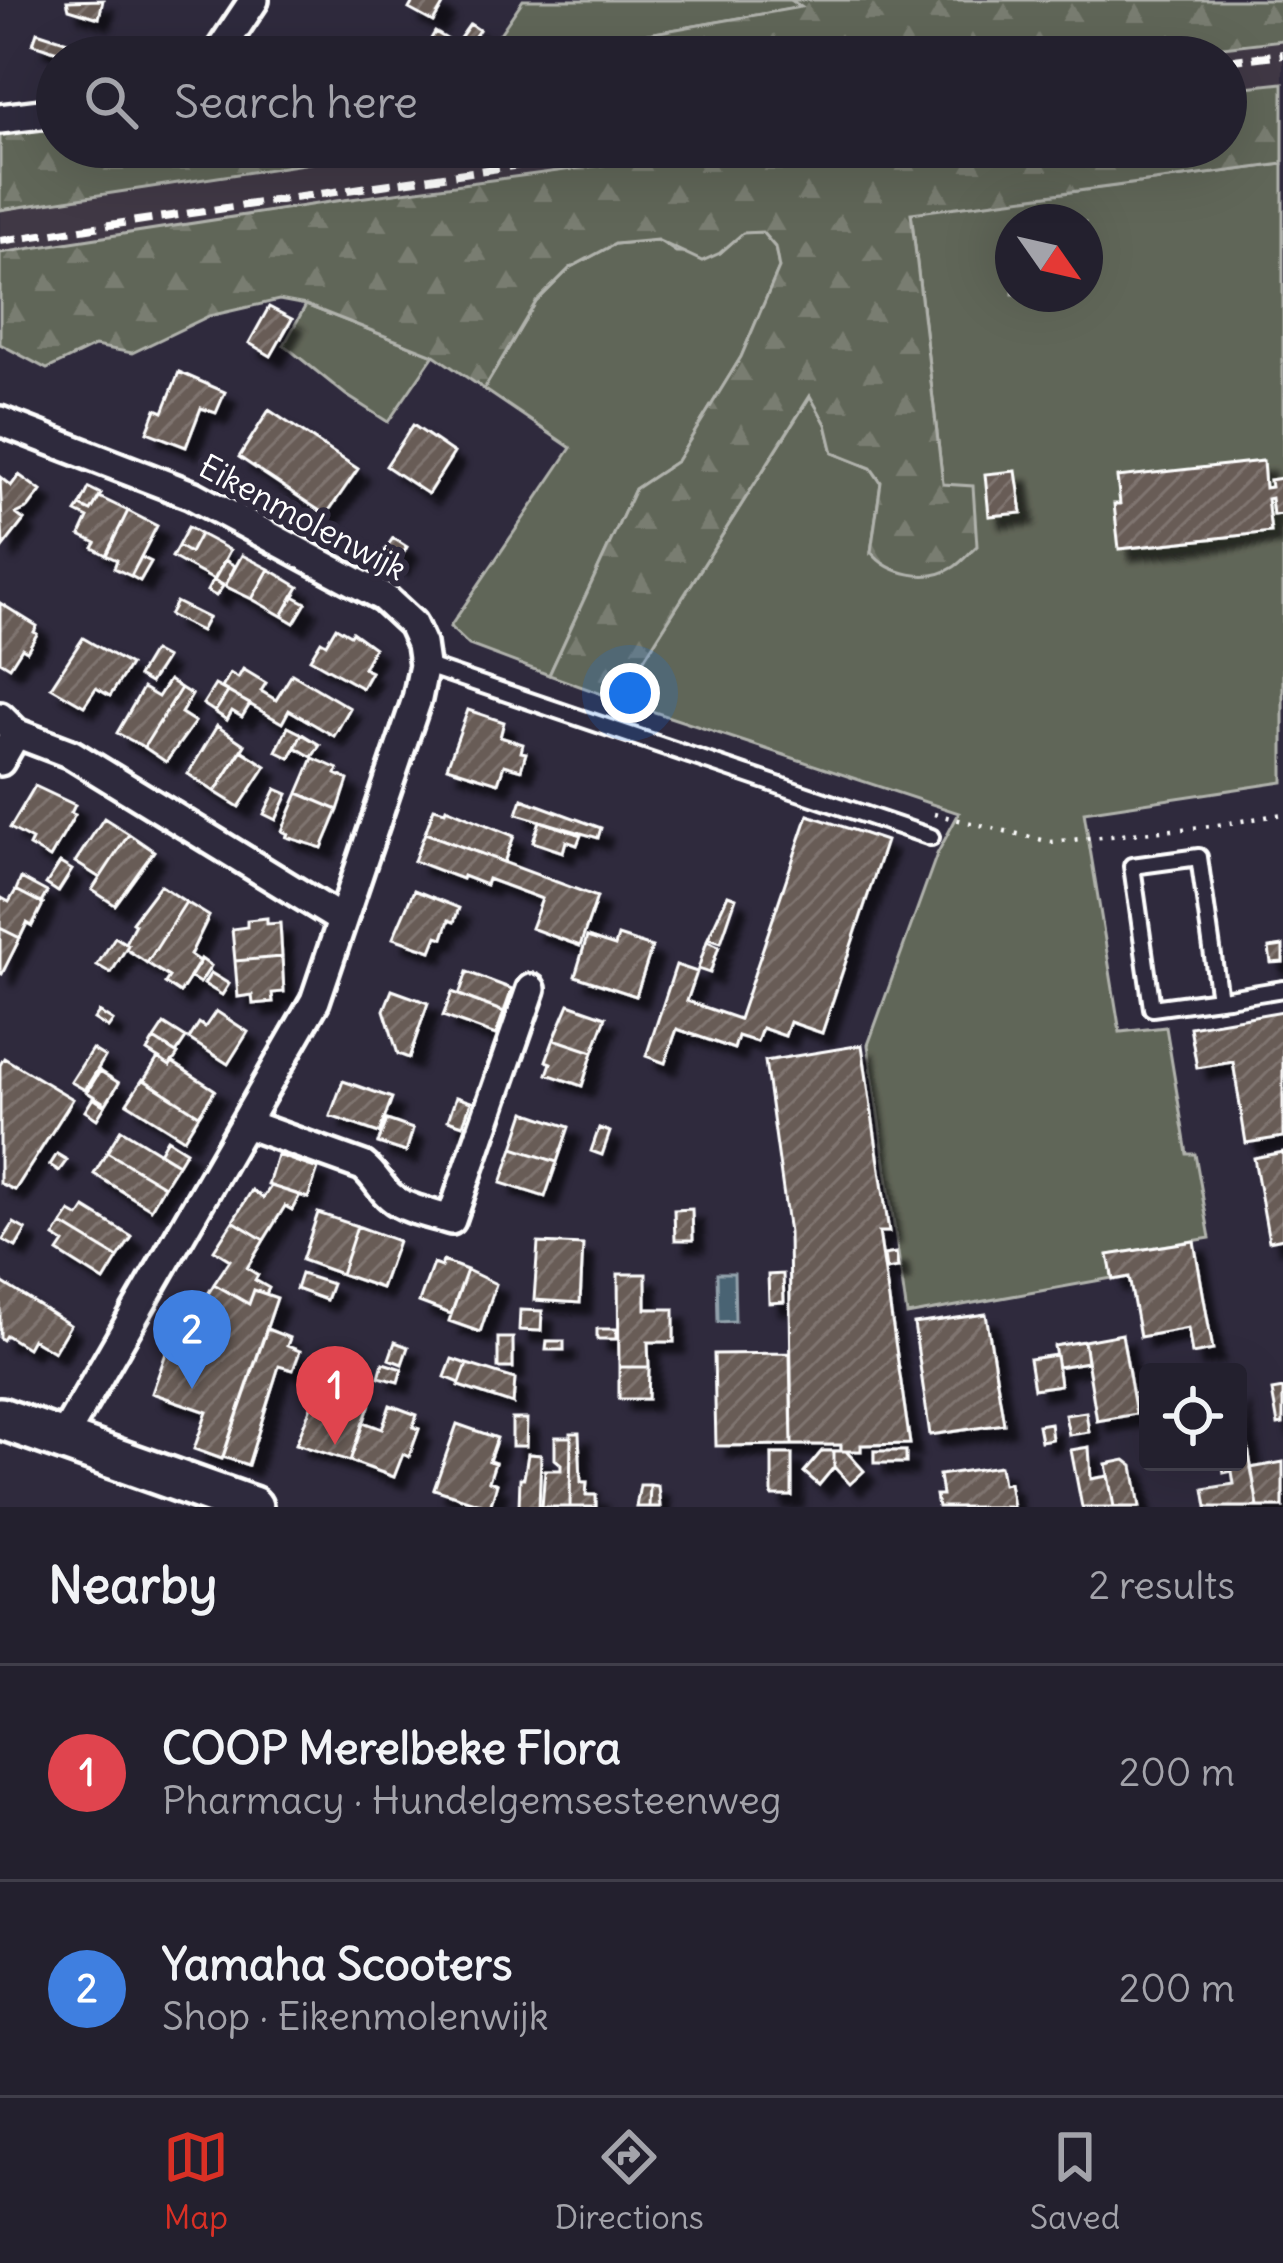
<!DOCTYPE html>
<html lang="en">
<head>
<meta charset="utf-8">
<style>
	body { margin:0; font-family:Delius,sans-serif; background:#2f2d3a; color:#f1f3f6 }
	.controls { position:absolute; right:36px; bottom:36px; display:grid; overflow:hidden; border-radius:12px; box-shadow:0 12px 48px #0002 }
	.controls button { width:108px; height:108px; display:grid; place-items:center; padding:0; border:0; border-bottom:3px solid #403e4a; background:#23202e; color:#f1f3f6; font:60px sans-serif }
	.compass { position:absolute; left:995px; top:204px; width:108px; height:108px; border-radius:50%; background:#23202e; box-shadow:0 12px 48px #0002; rotate:124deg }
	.you { position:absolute; left:630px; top:693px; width:42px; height:42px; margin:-30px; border:9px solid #fff; border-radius:50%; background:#1a73e8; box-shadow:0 0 0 18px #1a73e833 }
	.badge { display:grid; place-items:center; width:78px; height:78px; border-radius:50%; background:#d93025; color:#fff; font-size:39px; font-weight:700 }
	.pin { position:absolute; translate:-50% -99px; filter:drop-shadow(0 3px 6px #0008) }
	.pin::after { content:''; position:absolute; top:63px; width:42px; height:36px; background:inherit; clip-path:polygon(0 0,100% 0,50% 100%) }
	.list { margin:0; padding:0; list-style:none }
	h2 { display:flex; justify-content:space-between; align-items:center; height:156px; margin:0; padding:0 48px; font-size:51px }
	h2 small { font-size:39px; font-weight:400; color:#a3a3aa }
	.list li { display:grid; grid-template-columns:78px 1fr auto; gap:36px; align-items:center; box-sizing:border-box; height:216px; padding:0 48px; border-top:3px solid #403e4a }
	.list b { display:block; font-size:45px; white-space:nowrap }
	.list p { margin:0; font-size:39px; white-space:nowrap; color:#a3a3aa }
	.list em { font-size:39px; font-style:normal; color:#a3a3aa }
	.icon { flex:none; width:66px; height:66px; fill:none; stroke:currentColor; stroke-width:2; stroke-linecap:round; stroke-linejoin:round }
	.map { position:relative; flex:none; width:1283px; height:1507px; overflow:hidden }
	.search { position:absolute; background:#23202e; box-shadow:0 12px 48px #0002; left:36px; right:36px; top:36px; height:132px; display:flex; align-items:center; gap:30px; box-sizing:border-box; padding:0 42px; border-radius:66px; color:#a3a3aa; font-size:45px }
	.sheet { height:588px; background:#23202e }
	nav { display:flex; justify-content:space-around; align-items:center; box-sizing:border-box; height:168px; border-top:3px solid #403e4a; background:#23202e; font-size:33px; color:#a3a3aa }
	nav a { display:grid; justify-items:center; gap:6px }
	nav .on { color:#d93025 }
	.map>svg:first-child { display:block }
	.built { fill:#403945 }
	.green { fill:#616658; stroke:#b0b2ac; stroke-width:3; fill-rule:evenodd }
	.forest { fill:url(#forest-firs); stroke:#b0b2ac; stroke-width:3 }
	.water { fill:#4a6373; stroke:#92a1ab; stroke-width:3 }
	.building { fill:url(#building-hatch); stroke:#fff; stroke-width:3; filter:url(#shadow) }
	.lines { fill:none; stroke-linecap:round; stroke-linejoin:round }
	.service-casing { stroke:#fff; stroke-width:22 }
	.minor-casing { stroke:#fff; stroke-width:36 }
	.secondary-casing { stroke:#fff; stroke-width:48 }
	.path { stroke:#fff; stroke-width:4.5; stroke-dasharray:3 9; stroke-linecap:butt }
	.service { stroke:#2f2a3d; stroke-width:14 }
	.minor { stroke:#2f2a3d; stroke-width:27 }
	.secondary { stroke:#2f2a3d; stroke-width:39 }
	.rail { stroke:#fff; stroke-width:8; stroke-dasharray:18 9; stroke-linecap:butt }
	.labels { text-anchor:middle; stroke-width:12; stroke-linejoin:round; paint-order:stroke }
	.street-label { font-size:33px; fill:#fff; stroke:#2f2a3d }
</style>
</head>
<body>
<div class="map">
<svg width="1283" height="1507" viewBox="0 0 1283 1507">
	<defs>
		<pattern id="forest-firs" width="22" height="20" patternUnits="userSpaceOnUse" patternTransform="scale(3)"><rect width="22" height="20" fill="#616658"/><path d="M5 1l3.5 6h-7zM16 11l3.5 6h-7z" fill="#797d71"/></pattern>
		<pattern id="building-hatch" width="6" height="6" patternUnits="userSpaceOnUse" patternTransform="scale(3)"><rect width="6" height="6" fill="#685b57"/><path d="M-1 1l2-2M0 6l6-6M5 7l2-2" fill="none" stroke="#7f7470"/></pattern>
		<filter id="shadow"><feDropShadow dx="11" dy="11" stdDeviation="3" flood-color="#0009"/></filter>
	</defs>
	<rect width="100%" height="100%" fill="#2f2a3d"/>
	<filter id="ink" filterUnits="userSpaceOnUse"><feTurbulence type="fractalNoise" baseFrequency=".00833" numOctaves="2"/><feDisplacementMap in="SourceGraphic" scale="24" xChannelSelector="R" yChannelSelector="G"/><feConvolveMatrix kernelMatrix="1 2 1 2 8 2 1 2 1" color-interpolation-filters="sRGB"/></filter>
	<g filter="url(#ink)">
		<path class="built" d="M1283 40V83L1226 89V57H1137Z
			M416 147H736L336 201 0 253V210Z"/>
		<path class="green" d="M523 0H791L803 7 518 57H484Z
			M1283 164V782L1084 812 1120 1032 1166 1027 1187 1154H1195L1210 1238 1109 1255 1112 1278 907 1315 868 1045 937 854 959 813 618 700 811 395 826 424 833 453 871 468 881 483 871 552 943 484 911 212ZM1013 222H1085V294H1013Z
			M743 232H762L775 247 779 268 741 357 677 461 635 489 549 675 469 645 450 627 571 448 484 389 536 302 570 268 615 244 658 240 676 252 720 253Z
			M306 305 434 355 388 422 346 395 284 345Z"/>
		<path class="forest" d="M791 0H1283V40L1137 57H518L801 7Z
			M1283 83V164L911 213 943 484 973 486 977 546C969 553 962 562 954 567 929 583 889 575 871 552L881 482 871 468 833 453 826 424 810 396 618 700 549 675 635 489 677 461 741 357 779 268 775 247 762 232 743 233 720 253 702 261 657 240 615 244 570 268 536 302 484 389 434 355 306 305 279 300 209 316 132 353 95 346 47 369 0 344V253L336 201 736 147H1226V89Z
			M57 127V147H416L0 210V135Z"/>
		<path class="water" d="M717 1273H734L735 1321 718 1322Z"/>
		<path class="building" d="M103 0 99 18 69 9 67 1Z
			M414 0H435L443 5 433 22 409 9Z
			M470 24 479 30 469 44 460 38Z
			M37 32 77 45 73 57 33 44Z
			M435 32 457 45 451 57 428 44Z
			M269 307 292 319 271 356 249 343Z
			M179 372 225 392 216 413 201 408 186 447 147 432 156 409 163 412Z
			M269 410 358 469 326 515 239 457Z
			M413 425 454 453 428 494 386 466Z
			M1263 461 1265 488 1271 487 1270 480 1282 478 1283 514 1273 515 1271 498 1267 499 1271 532 1119 549 1114 504H1120L1117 477Z
			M1016 471 1022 513 989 516 985 474Z
			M19 475 41 491 28 508 16 514 24 520 3 547 0 477 11 486Z
			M89 488 101 494 91 511 80 506Z
			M99 497 128 511 106 555 93 548 96 543 80 535 88 518 76 512 80 506 91 511Z
			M128 511 157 526 131 576 114 568 117 560 106 555Z
			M188 527 200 534 190 553 178 546Z
			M200 534 230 550 214 580 172 557 178 546 190 553Z
			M393 538 407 547 397 564 382 554Z
			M242 555 269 569 252 599 225 586Z
			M141 557 151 562 140 581 131 576Z
			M225 560 235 566 225 586 214 580Z
			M269 569 299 587 282 616 252 599Z
			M213 580 223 586 216 596 207 591Z
			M293 596 306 603 294 623 282 616Z
			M176 602 208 618 201 631 169 615Z
			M0 603 37 626 34 632 37 634 27 651 22 648 10 667 0 661Z
			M336 627 350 635 352 632 374 648 363 668 371 672 362 688 310 659 321 641 326 644Z
			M83 638 130 665 110 696 96 688 84 706 51 687Z
			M153 651 166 658 150 683 138 676Z
			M243 669 266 683 261 691 276 700 292 674 350 708 334 736 289 710 282 723 222 688 230 673 238 678Z
			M169 680 181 688 144 747 117 733 143 688 158 697Z
			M215 685 228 692 215 712 203 704Z
			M181 688 192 695 181 713 195 722 166 762 144 747Z
			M228 692 250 704 242 717 232 711 227 720 215 712Z
			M468 710 504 722 500 737 523 744 521 752 526 753 521 770 504 765 498 783 447 767Z
			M217 726 245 745 215 792 188 774Z
			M288 727 302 734 290 758 276 751Z
			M302 734 320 745 312 757 295 747Z
			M241 750 266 766 239 807 215 792Z
			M313 758 338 769 336 774 348 780 338 810 298 793Z
			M35 786 75 805 71 813 75 815 50 858 29 846 32 840 10 828Z
			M276 789 288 794 276 820 264 814Z
			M298 793 338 810 322 848 286 837 288 834 282 831Z
			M522 799 601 828 598 838 517 814Z
			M434 808 445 811 446 808 514 836 504 862 425 833Z
			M808 815 886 841 822 1033 790 1022 785 1036 762 1028 757 1042 738 1036 734 1049 677 1029 665 1063 646 1056 676 965 697 972 687 1001 739 1019Z
			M104 818 129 834 100 878 75 862Z
			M540 821 581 835 577 845 566 841 563 852 533 842Z
			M425 833 597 897 580 946 531 928 542 899 488 879 486 885 463 876 462 879 414 861Z
			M129 834 154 851 115 905 92 890Z
			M60 863 72 870 58 892 46 884Z
			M21 878 47 892 41 903 16 890Z
			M160 885 186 902 147 963 126 949 128 945 125 943 135 924 132 922Z
			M16 890 43 904 32 926 27 923 20 938 0 928V897L9 902Z
			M414 890 459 908 454 922 449 920 443 938 437 936 431 951 393 938Z
			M728 895 736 898 721 942 708 938Z
			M186 902 209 916 190 955 200 962 180 993 165 983 169 977 147 963Z
			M267 918V924L280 923 282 957 235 961 232 929 247 927V920Z
			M0 928 20 938 2 974 0 973Z
			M618 936 652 947 636 996 575 976 587 937 615 946Z
			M115 937 128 945 111 973 97 965Z
			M707 941 719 946 710 973 698 969Z
			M1283 946V962L1271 963 1269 948Z
			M282 957 284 992 272 993 273 1002 253 1004 252 995 238 997 235 961Z
			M201 959 211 966 200 983 190 977Z
			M467 972 512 989 504 1012 459 995Z
			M211 973 229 984 222 995 204 984Z
			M392 990 428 1003 409 1058 398 1054 384 1010Z
			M452 992 504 1012 496 1035 443 1016Z
			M569 1004 606 1017 593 1052 554 1039Z
			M216 1011 248 1032 228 1064 189 1039 199 1023 205 1027Z
			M1283 1011V1137L1246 1143 1233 1062 1197 1068 1190 1027Z
			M99 1012 113 1021 108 1028 94 1019Z
			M164 1024 186 1038 176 1053 154 1039Z
			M154 1039 178 1054 170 1066 147 1051Z
			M554 1039 593 1052 582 1086 547 1074 551 1063 546 1061Z
			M862 1045 889 1232H879L910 1444 861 1445V1451H841V1445H792L789 1233 765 1061Z
			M92 1049 105 1057 85 1090 71 1082Z
			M4 1058 73 1099 15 1190 0 1183V1065Z
			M158 1058 170 1066 172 1062 215 1090 199 1115 144 1080Z
			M100 1071 119 1083 106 1104 87 1092Z
			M143 1079 199 1115 184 1139 127 1103Z
			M343 1081 392 1098 379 1133 330 1116Z
			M456 1097 471 1102 463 1125 448 1120Z
			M93 1098 105 1106 97 1119 85 1111Z
			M525 1112 569 1127 557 1162 513 1148Z
			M387 1120 413 1129 406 1152 378 1143Z
			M599 1128 610 1132 602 1155 591 1151Z
			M121 1129 178 1164 164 1186 107 1152Z
			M167 1139 186 1151 178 1164 159 1153Z
			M513 1148 557 1162 545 1197 501 1183Z
			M107 1152 164 1186 151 1209 94 1174Z
			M1283 1152V1238L1269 1241 1254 1158Z
			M57 1154 67 1160 59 1171 50 1165Z
			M277 1155 318 1169 308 1198 268 1185Z
			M271 1186 300 1195 292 1210 285 1206 264 1240 233 1221 252 1190 263 1198Z
			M85 1208 132 1237 118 1258 62 1224 70 1212 79 1217Z
			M692 1209 693 1240H675L674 1210Z
			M318 1213 357 1226 341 1274 302 1260Z
			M233 1221 264 1240 247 1268 258 1275 255 1280 269 1288 266 1294 254 1290 249 1304 214 1284 230 1260 214 1250Z
			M14 1223 26 1230 16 1247 3 1240Z
			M62 1224 118 1258 104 1281 58 1252 64 1243 54 1237Z
			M357 1226 398 1241 381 1288 341 1274Z
			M1194 1241 1213 1350 1192 1354 1188 1328 1140 1337 1129 1277 1113 1280 1108 1255Z
			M538 1243 583 1245 580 1303 534 1300Z
			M896 1253 898 1268 886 1270 884 1255Z
			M443 1261 467 1270 451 1314 419 1302 433 1264 441 1267Z
			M467 1270 496 1284 480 1332 449 1321Z
			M301 1274 332 1284 326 1300 296 1289Z
			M618 1274H646V1309H674V1342H648L649 1367H619Z
			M783 1274 784 1302 769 1303 768 1275Z
			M0 1281 70 1325 54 1352 32 1339 27 1348 6 1335 3 1340 0 1338Z
			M214 1284 249 1304 254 1290 277 1298 222 1459 194 1449 207 1412 152 1393 178 1319 190 1300 200 1307Z
			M520 1310 542 1311 541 1331 519 1330Z
			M986 1314 1004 1424 930 1435 914 1324Z
			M267 1329 290 1338 287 1346 300 1351 293 1370 279 1366 248 1465 223 1457Z
			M597 1329H616V1339H597Z
			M1122 1334 1136 1414 1097 1421 1084 1341Z
			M498 1338H513V1368H498Z
			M547 1341H564V1350H546Z
			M1084 1341 1087 1362 1058 1367 1054 1346Z
			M395 1342 408 1347 402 1364 389 1359Z
			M790 1353 792 1445 716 1446 714 1354Z
			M1056 1355 1060 1385 1034 1389 1029 1359Z
			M452 1359 467 1364 460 1383 445 1377Z
			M383 1363 402 1369 398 1382 379 1377Z
			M467 1364 515 1379 513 1404 459 1386Z
			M619 1367H649L648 1399H619Z
			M319 1387 353 1399 355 1393 372 1398 350 1461 296 1444Z
			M1283 1389V1424L1278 1425 1272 1391Z
			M1238 1393 1248 1448 1238 1449Z
			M390 1405 417 1415 413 1427 419 1429 409 1457 403 1454 394 1477 350 1461 363 1422 382 1429Z
			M1086 1412 1089 1432 1069 1435 1065 1415Z
			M512 1419H527L526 1446H512Z
			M1050 1423 1052 1439 1041 1441 1038 1425Z
			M457 1424 497 1438 489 1461 495 1463 489 1481 497 1484 490 1507 434 1489Z
			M571 1433H579L581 1482H587L586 1495H596V1507H570Z
			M555 1437H571L570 1507H542L545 1470H561V1464L555 1459Z
			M1089 1447 1091 1479 1108 1476 1114 1507H1082L1071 1450Z
			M1248 1448 1258 1507H1207L1204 1489 1234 1484 1232 1471 1224 1473 1222 1462H1238V1449Z
			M822 1451H834V1467L819 1485 804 1472Z
			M834 1451H846L864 1471 850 1484 834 1467Z
			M874 1451H906V1463H874Z
			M528 1454 541 1455 539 1507H519L520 1478H524Z
			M772 1454H792V1496H772Z
			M1125 1460 1133 1466 1140 1507H1114L1106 1464Z
			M1283 1462V1507H1258L1251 1468Z
			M1000 1466 1003 1484 1009 1483 1013 1507H938L936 1495H942L939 1475Z
			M640 1485H650L649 1507H636Z
			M650 1485 658 1486 660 1507H649Z"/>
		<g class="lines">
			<defs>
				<path id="service" d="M424 665 931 837
					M1219 999 1199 857 1132 866 1152 1008 1219 999 1228 998 1283 989"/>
				<path id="minor" d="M216 57 254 0
					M0 119 57 112
					M0 421 192 495 383 597 412 624 421 644 424 665 417 699 315 1001 62 1440
					M0 717 16 733 0 761
					M16 733 71 754 342 920
					M246 1124 363 1166C375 1175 380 1188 391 1197 406 1210 433 1214 451 1220L531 989"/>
				<path id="secondary" d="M0 1418 252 1507"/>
			</defs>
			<use href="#service" class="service-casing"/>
			<use href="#minor" class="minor-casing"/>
			<use href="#secondary" class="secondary-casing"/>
			<path class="path" d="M934 814 1051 842 1212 826 1283 814"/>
			<use href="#service" class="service"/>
			<use href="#minor" class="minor"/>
			<use href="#secondary" class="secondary"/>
			<path class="rail" d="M1226 61 1283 54
				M0 241 642 147"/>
		</g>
	</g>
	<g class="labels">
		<g class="street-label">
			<text transform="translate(303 517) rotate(28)" y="12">Eikenmolenwijk</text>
		</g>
	</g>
</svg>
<div class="controls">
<button><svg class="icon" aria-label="locate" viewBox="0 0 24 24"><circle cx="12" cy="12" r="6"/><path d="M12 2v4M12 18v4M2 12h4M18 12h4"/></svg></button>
</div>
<svg class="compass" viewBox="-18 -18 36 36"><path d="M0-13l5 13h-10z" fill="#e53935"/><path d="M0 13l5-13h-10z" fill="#a3a3aa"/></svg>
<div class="you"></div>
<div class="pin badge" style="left:335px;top:1445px;background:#e0444e">1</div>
<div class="pin badge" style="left:192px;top:1389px;background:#3f7fe0">2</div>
<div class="search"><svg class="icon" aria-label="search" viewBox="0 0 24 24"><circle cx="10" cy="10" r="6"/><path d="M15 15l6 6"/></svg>Search here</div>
</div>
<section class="sheet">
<h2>Nearby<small>2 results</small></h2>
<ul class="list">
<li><span class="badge" style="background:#e0444e">1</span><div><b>COOP Merelbeke Flora</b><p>Pharmacy · Hundelgemsesteenweg</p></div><em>200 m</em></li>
<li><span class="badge" style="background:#3f7fe0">2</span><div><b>Yamaha Scooters</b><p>Shop · Eikenmolenwijk</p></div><em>200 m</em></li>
</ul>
</section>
<nav>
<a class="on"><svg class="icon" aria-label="map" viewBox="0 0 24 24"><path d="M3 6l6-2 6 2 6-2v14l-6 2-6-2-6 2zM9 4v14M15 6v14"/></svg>Map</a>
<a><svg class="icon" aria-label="directions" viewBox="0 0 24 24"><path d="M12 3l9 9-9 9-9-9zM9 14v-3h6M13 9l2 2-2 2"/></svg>Directions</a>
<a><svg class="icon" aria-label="saved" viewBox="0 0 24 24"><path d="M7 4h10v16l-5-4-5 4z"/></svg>Saved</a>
</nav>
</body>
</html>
